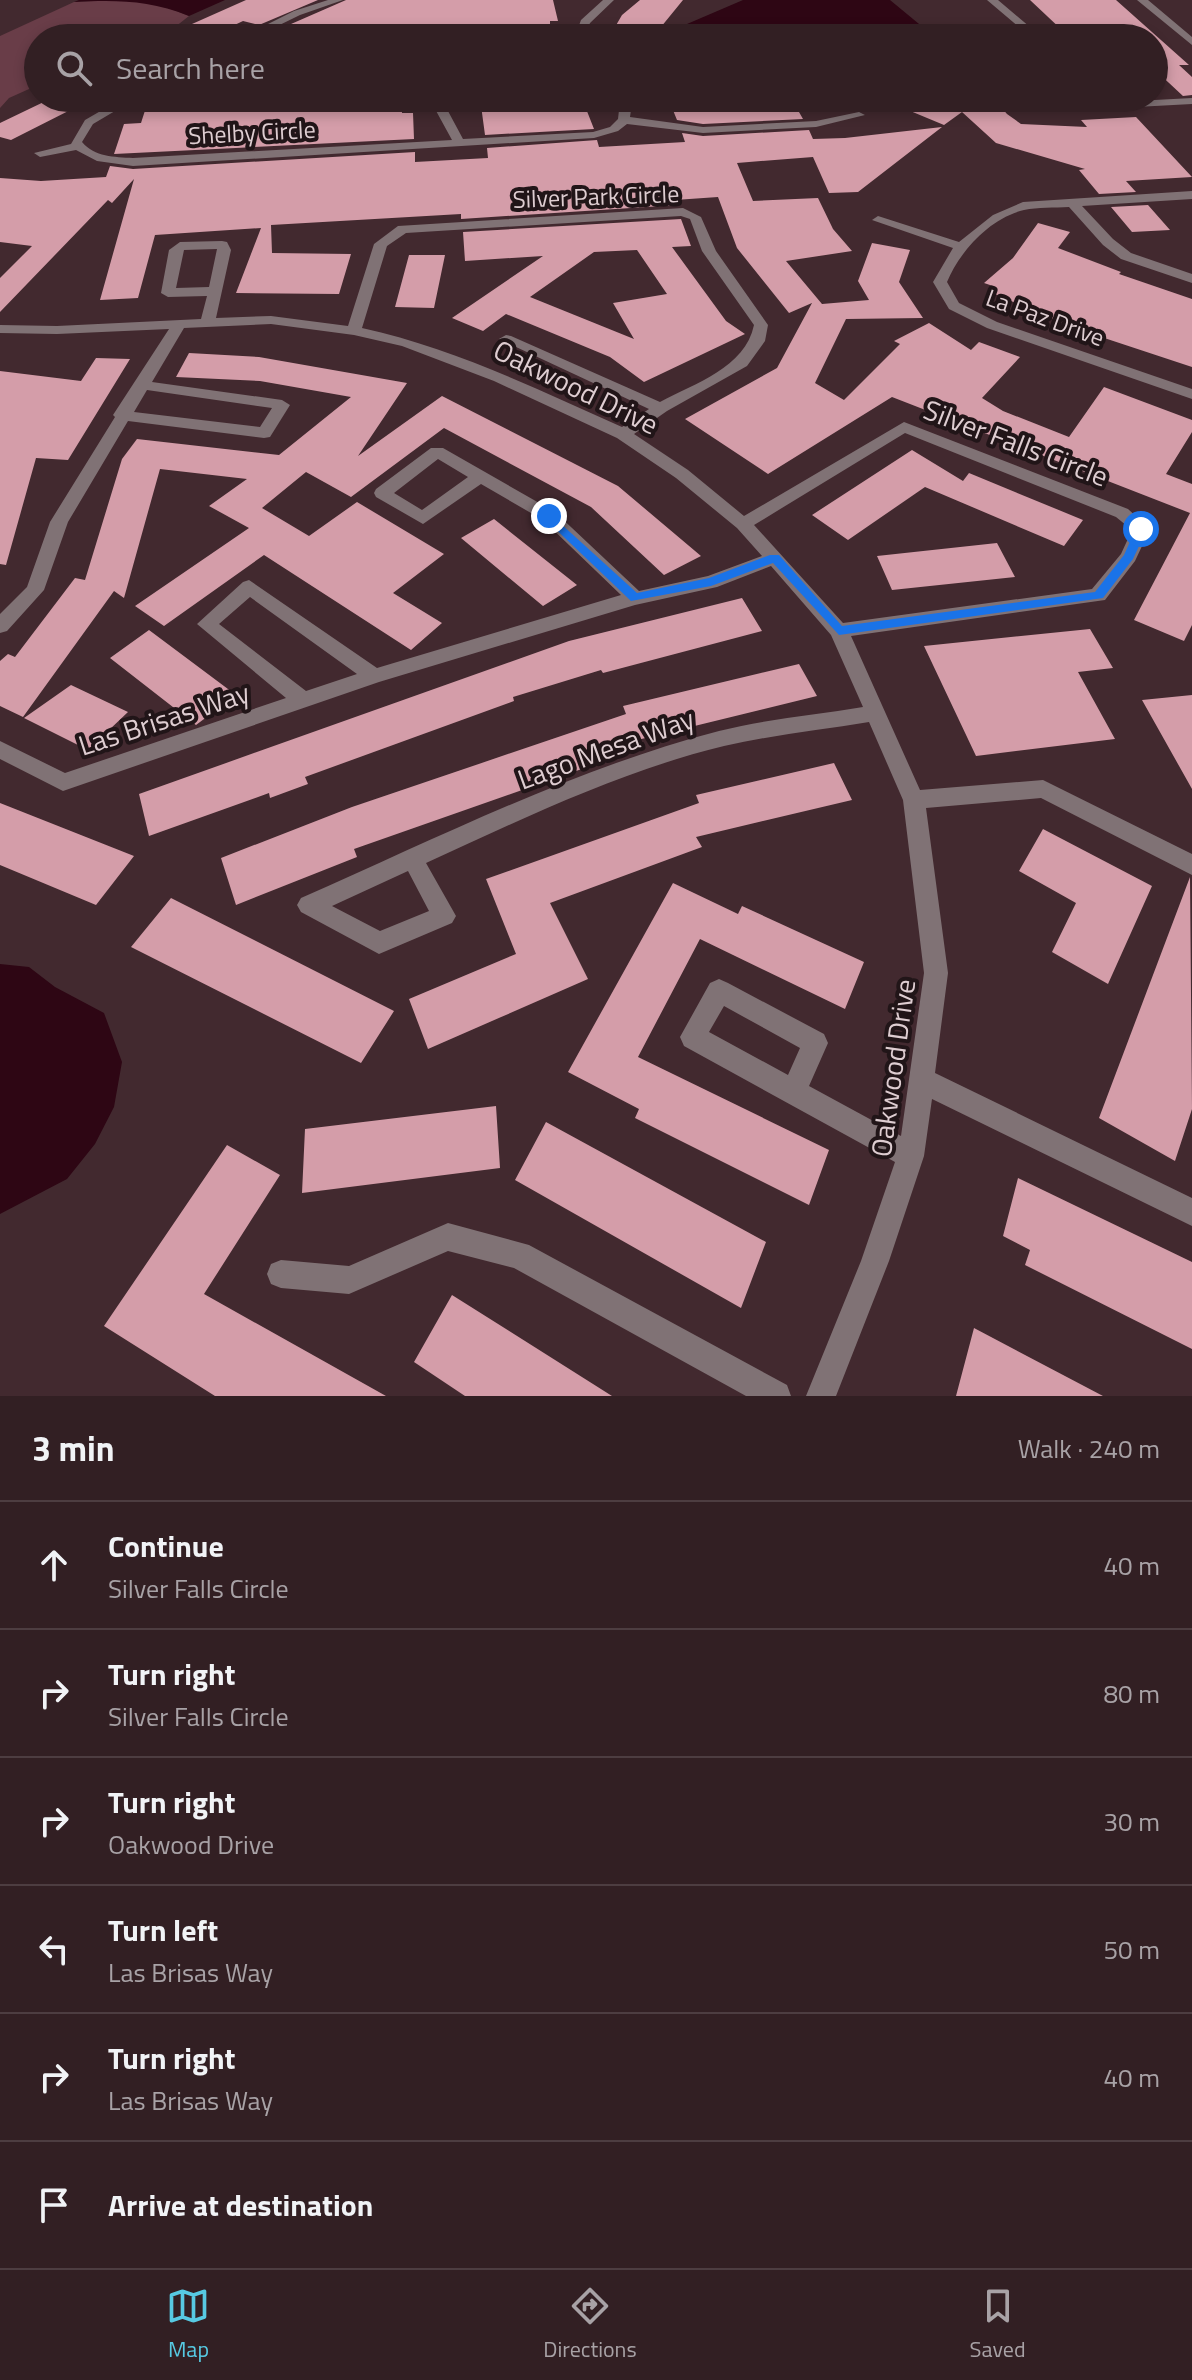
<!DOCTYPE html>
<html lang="en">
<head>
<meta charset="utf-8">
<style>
	body { margin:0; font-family:"Titillium Web",sans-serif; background:#3d2c30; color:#f1f3f6 }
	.stop { position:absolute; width:24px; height:24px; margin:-18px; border:6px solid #1a73e8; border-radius:50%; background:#fff }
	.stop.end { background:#1a73e8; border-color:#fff; box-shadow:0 2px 8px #0008 }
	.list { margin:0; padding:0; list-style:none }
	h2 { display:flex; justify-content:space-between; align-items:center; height:104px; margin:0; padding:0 32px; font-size:34px }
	h2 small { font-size:26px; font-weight:400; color:#a8a2a6 }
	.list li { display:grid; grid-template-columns:52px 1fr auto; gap:24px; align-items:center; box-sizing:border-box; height:128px; padding:0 32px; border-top:2px solid #4d3d41 }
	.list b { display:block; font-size:30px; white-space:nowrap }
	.list p { margin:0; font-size:26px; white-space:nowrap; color:#a8a2a6 }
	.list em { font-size:26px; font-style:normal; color:#a8a2a6 }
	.icon { flex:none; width:44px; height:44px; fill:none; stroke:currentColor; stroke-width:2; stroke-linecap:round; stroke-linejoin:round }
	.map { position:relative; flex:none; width:1192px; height:1396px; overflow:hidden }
	.search { position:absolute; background:#321f23; box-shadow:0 4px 12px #0003; left:24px; right:24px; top:24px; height:88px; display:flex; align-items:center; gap:20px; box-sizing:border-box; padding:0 28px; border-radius:44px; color:#a8a2a6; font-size:30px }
	.sheet { height:872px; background:#321f23 }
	nav { display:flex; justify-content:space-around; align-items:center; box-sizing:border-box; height:112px; border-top:2px solid #4d3d41; background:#321f23; font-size:22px; color:#a8a2a6 }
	nav a { display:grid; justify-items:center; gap:4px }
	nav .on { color:#57c9e2 }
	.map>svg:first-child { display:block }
	.green { fill:#693d48 }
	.water { fill:#2e0614 }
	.building { fill:#d49da9; fill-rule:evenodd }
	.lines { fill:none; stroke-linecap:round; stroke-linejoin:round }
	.minor { fill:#807275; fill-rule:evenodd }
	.route { fill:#1a73e8 }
	.labels { text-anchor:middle; stroke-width:8; stroke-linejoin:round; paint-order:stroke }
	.far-street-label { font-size:24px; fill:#decdd1; stroke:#211518 }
	.street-label { font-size:28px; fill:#decdd1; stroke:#211518 }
</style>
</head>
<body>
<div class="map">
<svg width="1192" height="1396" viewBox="0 0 1192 1396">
	<rect width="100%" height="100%" fill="#42292f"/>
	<path class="green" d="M113 0 156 3 189 16 161 38H38V85L9 98 0 108V36L74 2Z"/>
	<path class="water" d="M79 0H225L189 16C148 0 117 0 74 2Z
		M743 0H890L936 38H677L687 24Z
		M0 964 29 967 55 987 104 1013 122 1062 114 1107 95 1144 67 1179 0 1214Z"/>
	<path class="building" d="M246 0H318L259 25 243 21 222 31 192 24Z
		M346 0H553L558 21H550V24L482 28 481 38H299L275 31Z
		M640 0H683L652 38 611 34 622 15Z
		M1030 0H1116L1189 65H1179L1192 77V95L1183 96 1154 69V38H1081L1075 31 1064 32Z
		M52 98H94L11 140 0 137V123Z
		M149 98H401L402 113H413L414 139 114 154 124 124 141 123Z
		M480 98H573V101H583L594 129 485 135Z
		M668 98H791L803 119 703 124 677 120Z
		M879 98 994 99 1007 114 1021 124 1087 127 1081 120 1136 117 1192 177 1126 181 1136 192 1099 194 1079 170 1085 169 996 143 962 112 944 125Z
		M942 127 858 192 829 193 813 157 737 163 753 201 818 198 833 229 852 251 786 261 822 304 869 300 858 281 872 243 910 250 899 282 923 318 846 319 815 383 844 400 900 344 894 341 929 323 971 350 979 342 1020 357 982 398 1003 411 1069 437 1104 387 1192 420V432L1166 474 1192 484V625L1184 641 1134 620 1190 513 892 397 768 474 685 419 777 368 812 303 789 313 737 248 718 197 675 200 677 205 461 219V214L271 225 272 253 351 254 339 294 236 293 261 228 155 235 138 298 100 300 134 179 112 203 108 200 0 312V278L32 246 0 242V178L41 181 106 177 110 166 133 169 415 152V162L488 158 487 148 597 140 599 147 685 142 682 133 703 136 809 130 813 139 845 138Z
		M1148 205 1170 230 1132 232 1111 207Z
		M681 219 691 246 672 247 726 321 745 334 644 382 610 357 506 314 483 331 452 318 543 256 465 261 463 232ZM637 250 667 294 613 303 634 339 530 297 594 252Z
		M1038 223 1070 232 1058 248 1121 272 1119 274 1192 299V367L1077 329 990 292 996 287 984 283 1013 258Z
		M409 255H445L434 308 395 307Z
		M189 353 259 357 407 383 358 456 442 396 618 486 701 556 664 575 591 507 444 428 351 497 306 472 262 508 309 536 357 502 444 554 393 593 442 623 411 650 264 555 164 626 135 606 249 528 209 506 247 479 160 469 124 598 114 591 23 717 0 706V661L8 654 15 657 75 578 85 580 122 459 137 439 279 455 351 397 260 381 176 377Z
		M96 358 130 359 68 460 36 458 6 565 0 564V371L81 381Z
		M912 450 963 481 969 473 1083 520 1064 546 925 487 848 540 812 515Z
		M494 519 577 585 543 606 461 538Z
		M997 543 1015 577 892 590 877 556Z
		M742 598 762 631 603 673 601 670 513 697 514 701 305 777 308 784 270 798 269 793 149 836 139 794 569 641Z
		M1090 629 1113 668 1078 672 1115 739 976 756 924 646Z
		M149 630 236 695 196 725 110 658Z
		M799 664 817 696 625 743 630 752 354 849 357 857 236 905 221 858 352 807 626 714 623 706Z
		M71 685 128 712 88 750 24 718Z
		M1192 695V789L1142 700Z
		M834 763 852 800 696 837 702 847 550 903 588 979 428 1049 409 999 516 954 486 879 699 803 696 795Z
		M0 803 134 856 96 905 0 865Z
		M1043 829 1152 886 1108 984 1052 952 1076 903 1019 871Z
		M1190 877 1192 1109 1175 1161 1099 1118Z
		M673 883 738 914 742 906 864 962 845 1009 700 939 638 1057 829 1150 809 1205 635 1118 639 1109 568 1072Z
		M171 898 394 1011 361 1063 131 947Z
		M496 1106 500 1168 302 1193 305 1129Z
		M546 1122 766 1242 741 1308 515 1180Z
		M227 1145 280 1175 204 1294 386 1396H215L104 1326Z
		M1018 1178 1192 1262V1349L1025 1265 1030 1250 1003 1236Z
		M452 1295 612 1396H465L414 1362Z
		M974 1328 1103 1396H956Z"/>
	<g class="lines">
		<path class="minor" d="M328 0H343L300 15 253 38H240L294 11Z
			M603 0H614L590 23 584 38H501L506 35 577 31 581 20Z
			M987 0H998L1043 38H1032Z
			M1137 0H1148L1192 37V45Z
			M123 98H137L93 124 82 142C95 157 114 157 133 158L452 140 429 98H441L463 139 593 132 610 127 618 119 619 110 612 98H624L631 110 630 117 703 127 816 121 859 112 865 115 816 127 703 133 627 124 618 131 594 138 133 166 97 161 76 150 40 157 34 153 71 144 85 120Z
			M1054 98H1073L1044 107 1038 104Z
			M1095 98 1136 101 1192 98V104L1136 107Z
			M1192 191V199L1082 206 1113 239 1131 253 1192 274V283L1121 259 1103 245 1069 207C1054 208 1038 207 1024 210 990 218 960 251 947 282L959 303 997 322 1192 389V399L987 328 949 309 933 282 953 248 872 220 878 216 959 242 993 215 1023 202Z
			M683 208 701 217 716 251 768 325 765 341 747 366 667 411 634 434 688 470 744 516 904 422 1128 509 1150 529 1135 561 1105 600 851 636 920 790 1043 780 1192 854V875L1041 798 926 808 948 973 935 1073 1192 1198V1226L932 1099 924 1156 889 1261 836 1396H806L861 1261 895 1162 684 1046 680 1037 710 983 719 979 728 983 824 1034 828 1043 809 1086 901 1136 924 973 903 800 869 722C821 730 772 735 724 746 621 771 522 819 426 863L456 916 452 923 379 954 301 912 297 905 301 898C438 838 573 769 719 731 766 719 815 715 863 707L831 635 771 566 717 587 635 605 379 682 63 791 0 759V741L65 773 286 698 197 624 243 582 249 580 377 668 621 595 543 520 481 484 423 524 376 497 374 493 376 489 431 448H443L555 512 639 591 708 576 762 556 737 528 676 478 617 438 494 381 402 346 354 335 271 324 184 328 152 382 282 400 290 405 270 437 264 438 128 421 68 522 44 590 7 631 0 633V614L27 587 50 522 115 417 113 415 169 329 57 334 0 333V325L57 326 201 319 207 296 168 297 161 293 169 250 180 242 222 241 227 242 231 250 216 318 271 316 348 326 374 244 398 226ZM681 216 690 219 702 251 754 325C745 368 695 383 660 402L511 336 506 335 499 339 649 409 622 427C537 389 453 348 362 328L387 246 406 233ZM217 249 209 287 176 288 184 250ZM147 390 272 408 260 427 134 412ZM905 433 1116 517 1132 530 1121 554 1092 589 843 623 754 525ZM438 459 468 477 422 510 394 493ZM250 597 357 674 306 691 219 624ZM408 871 429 911 380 931 332 906ZM724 1006 800 1048 788 1075 709 1032Z
			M448 1223 529 1245 787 1385 791 1396H746L514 1268 448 1251 349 1294 281 1288 271 1284 267 1274 271 1264 281 1260 349 1266Z"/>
	</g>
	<path class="route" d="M549 513 637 593 709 578 770 555H779L842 626 1095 592 1124 555 1137 526 1147 529 1133 559 1103 598 839 635 773 563 711 586 631 601 545 519 543 516Z"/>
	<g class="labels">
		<g class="far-street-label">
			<text transform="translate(252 133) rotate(-3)" y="8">Shelby Circle</text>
			<text transform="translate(596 197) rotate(-2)" y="8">Silver Park Circle</text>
			<text transform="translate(1045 318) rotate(20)" y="8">La Paz Drive</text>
		</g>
		<g class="street-label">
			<text transform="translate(576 387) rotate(26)" y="10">Oakwood Drive</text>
			<text transform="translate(1016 443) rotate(21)" y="10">Silver Falls Circle</text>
			<text transform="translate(164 719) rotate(-18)" y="10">Las Brisas Way</text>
			<text transform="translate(606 749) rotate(-20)" y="10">Lago Mesa Way</text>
			<text transform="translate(893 1068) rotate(-82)" y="10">Oakwood Drive</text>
		</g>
	</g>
</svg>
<div class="stop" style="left:1141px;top:529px"></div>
<div class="stop end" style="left:549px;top:516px"></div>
<div class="search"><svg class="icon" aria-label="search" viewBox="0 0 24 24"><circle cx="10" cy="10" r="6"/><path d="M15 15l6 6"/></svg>Search here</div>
</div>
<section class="sheet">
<h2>3 min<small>Walk · 240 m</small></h2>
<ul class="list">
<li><svg class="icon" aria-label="ahead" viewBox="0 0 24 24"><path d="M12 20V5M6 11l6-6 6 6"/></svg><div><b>Continue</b><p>Silver Falls Circle</p></div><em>40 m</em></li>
<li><svg class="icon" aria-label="right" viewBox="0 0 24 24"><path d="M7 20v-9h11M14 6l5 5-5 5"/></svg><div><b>Turn right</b><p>Silver Falls Circle</p></div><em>80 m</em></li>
<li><svg class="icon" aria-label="right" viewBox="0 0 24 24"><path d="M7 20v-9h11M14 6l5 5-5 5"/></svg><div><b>Turn right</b><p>Oakwood Drive</p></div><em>30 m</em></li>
<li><svg class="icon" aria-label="left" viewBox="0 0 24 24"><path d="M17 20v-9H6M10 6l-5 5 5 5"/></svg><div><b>Turn left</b><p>Las Brisas Way</p></div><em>50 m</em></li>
<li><svg class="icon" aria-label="right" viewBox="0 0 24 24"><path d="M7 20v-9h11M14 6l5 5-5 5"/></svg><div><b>Turn right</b><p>Las Brisas Way</p></div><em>40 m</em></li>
<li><svg class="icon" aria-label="arrive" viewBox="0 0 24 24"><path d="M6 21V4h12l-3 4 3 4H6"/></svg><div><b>Arrive at destination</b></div></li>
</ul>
</section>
<nav>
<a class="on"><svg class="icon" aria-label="map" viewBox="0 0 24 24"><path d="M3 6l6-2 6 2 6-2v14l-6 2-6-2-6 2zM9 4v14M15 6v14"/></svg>Map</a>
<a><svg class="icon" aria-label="directions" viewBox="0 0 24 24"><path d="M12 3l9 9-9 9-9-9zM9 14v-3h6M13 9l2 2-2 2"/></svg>Directions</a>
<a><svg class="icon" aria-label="saved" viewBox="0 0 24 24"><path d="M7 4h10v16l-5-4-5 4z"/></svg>Saved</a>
</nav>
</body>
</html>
